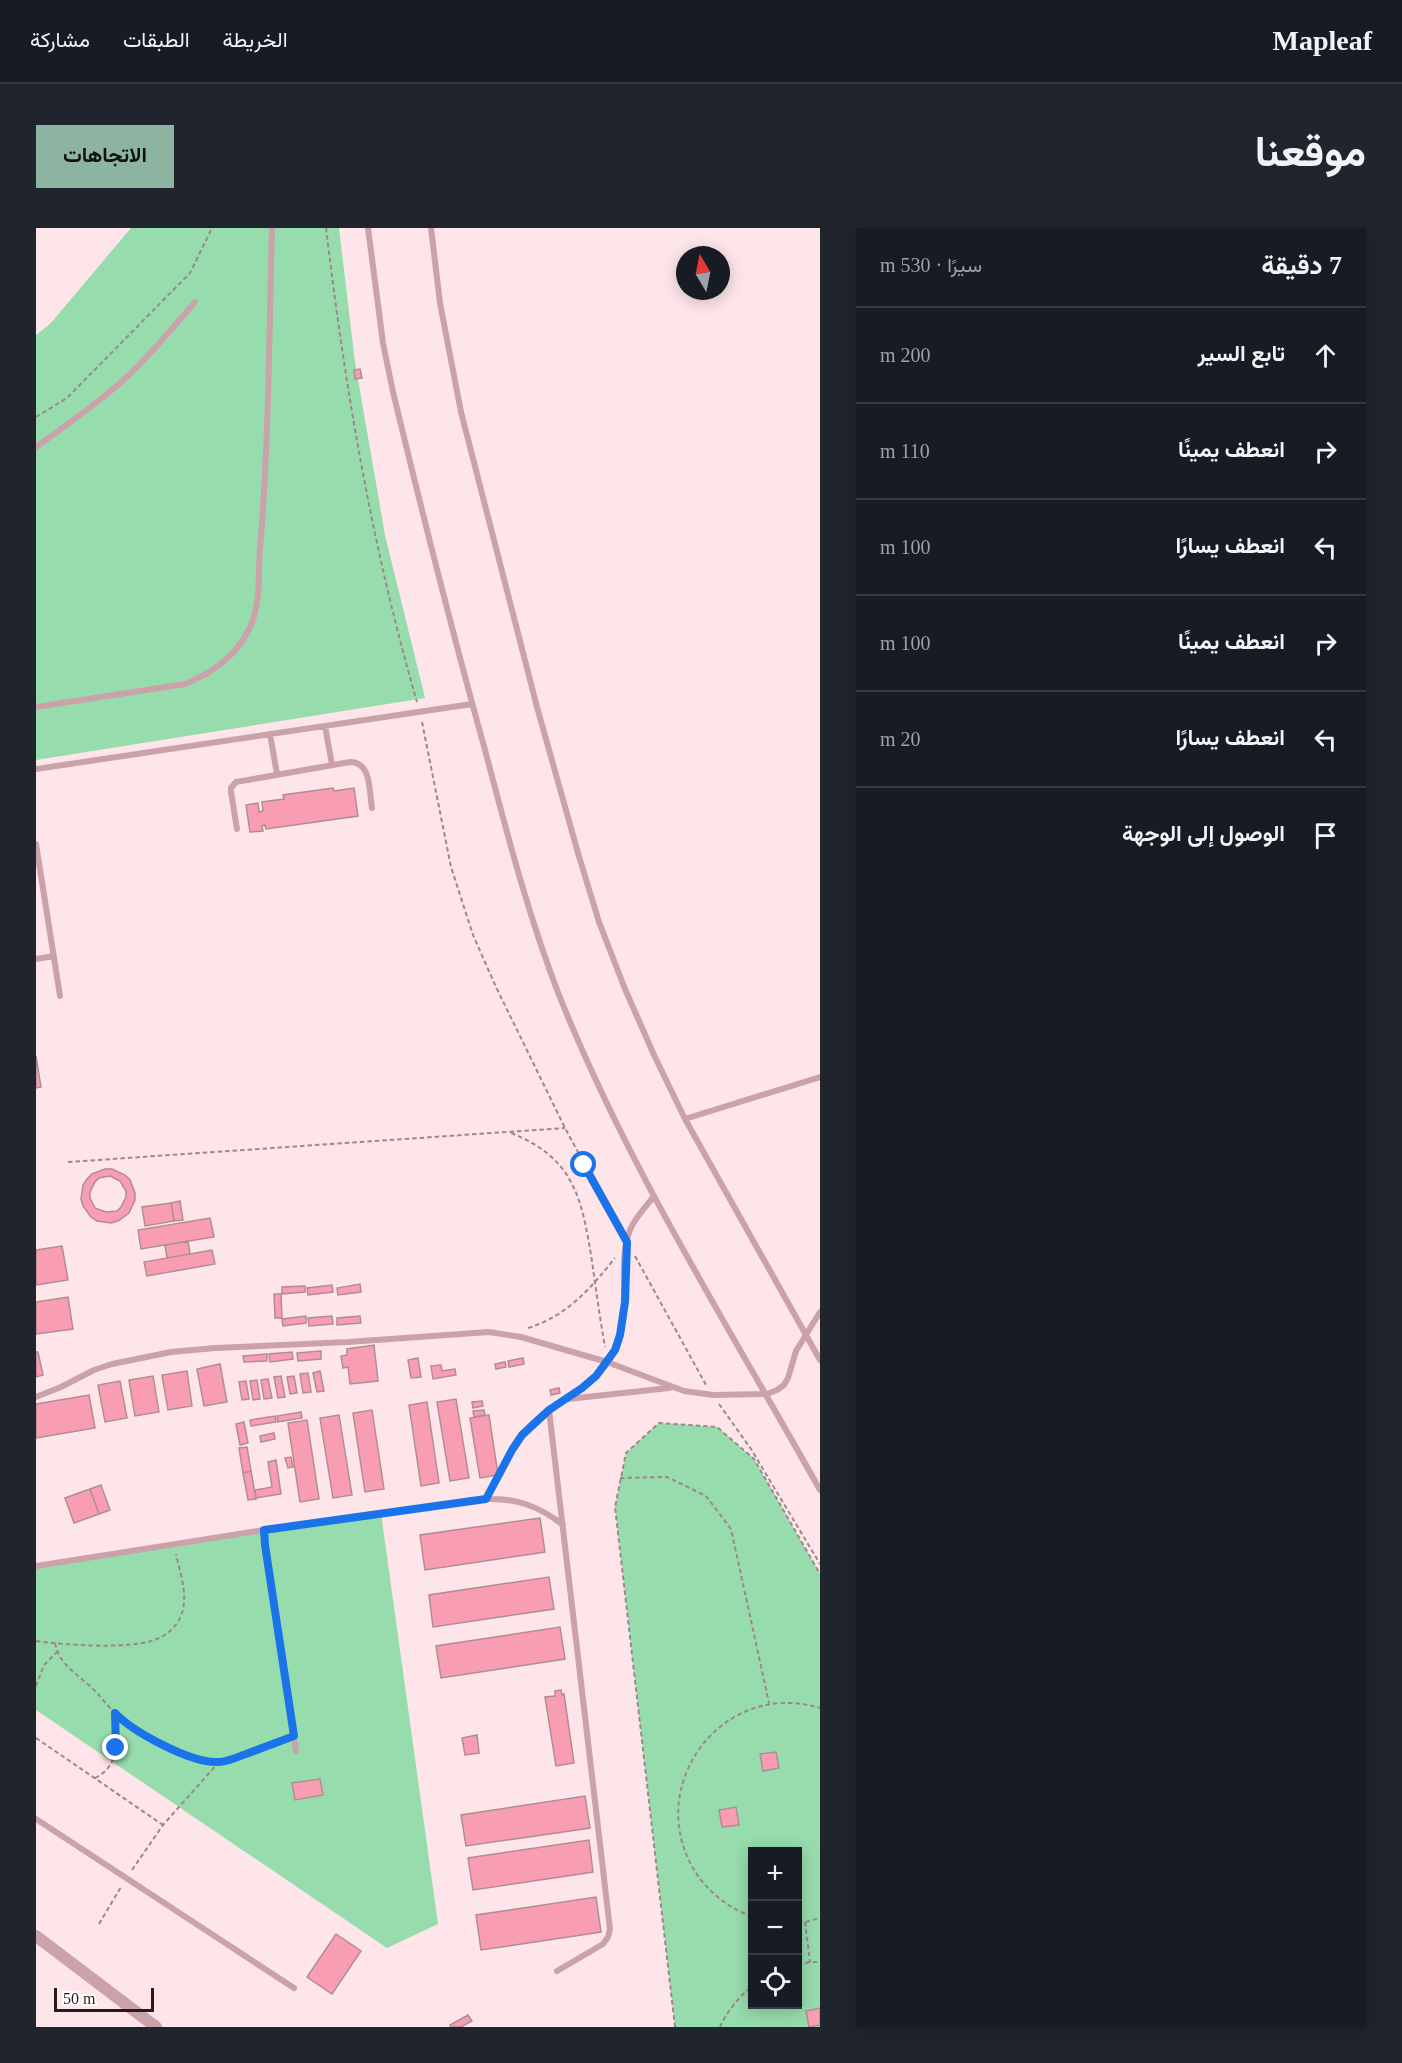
<!DOCTYPE html>
<html lang="ar">
<head>
<meta charset="utf-8">
<style>
	body { margin:0; font-family:"Times New Roman",Vazirmatn,serif; background:#20242c; color:#f1f3f6; direction:rtl }
	.controls { position:absolute; right:18px; bottom:18px; display:grid; overflow:hidden; border-radius:0px; box-shadow:0 3px 15px #0003 }
	.controls button { width:54px; height:54px; display:grid; place-items:center; padding:0; border:0; border-bottom:2px solid #363941; background:#171b24; color:#f1f3f6; font:30px sans-serif }
	.compass { position:absolute; left:640px; top:18px; width:54px; height:54px; border-radius:50%; background:#171b24; box-shadow:0 3px 15px #0003; rotate:350deg }
	.scale { position:absolute; left:18px; bottom:15px; width:100px; box-sizing:border-box; padding-left:6px; border:3px solid #281a1d; border-top:0; font-size:16px; line-height:21px; white-space:nowrap; color:#281a1d; -webkit-text-stroke:4px #fff; paint-order:stroke }
	.stop { position:absolute; width:18px; height:18px; margin:-14px; border:4px solid #1a73e8; border-radius:50%; background:#fff }
	.stop.end { background:#1a73e8; border-color:#fff; box-shadow:0 2px 6px #0008 }
	.list { margin:0; padding:0; list-style:none }
	h2 { display:flex; justify-content:space-between; align-items:center; height:78px; margin:0; padding:0 24px; font-size:26px }
	h2 small { font-size:20px; font-weight:400; color:#9ea1a6 }
	.list li { display:grid; grid-template-columns:39px 1fr auto; gap:18px; align-items:center; box-sizing:border-box; height:96px; padding:0 24px; border-top:2px solid #363941 }
	.list b { display:block; font-size:22px; white-space:nowrap }
	.list em { font-size:20px; font-style:normal; color:#9ea1a6 }
	.icon { flex:none; width:33px; height:33px; fill:none; stroke:currentColor; stroke-width:2; stroke-linecap:round; stroke-linejoin:round }
	.map { position:relative; flex:none; width:784px; height:1799px; overflow:hidden; direction:ltr; border-radius:0px }
	header { display:flex; align-items:center; gap:36px; box-sizing:border-box; height:84px; padding:0 30px; background:#171b24; border-bottom:2px solid #363941 }
	header strong { font-size:28px }
	nav { display:flex; gap:33px; margin-inline-start:auto; font-size:21px }
	.intro { display:flex; align-items:center; justify-content:space-between; box-sizing:border-box; height:144px; padding:0 36px }
	h1 { margin:0; font-size:42px }
	.button { padding:15px 27px; border-radius:0px; background:#8db4a1; color:#111; font-size:21px; font-weight:700 }
	main { display:flex; gap:36px; padding:0 36px }
	aside { flex:1; background:#171b24; border-radius:0px; box-shadow:0 3px 15px #0003 }
	.map>svg:first-child { display:block }
	.green { fill:#97dcad; fill-rule:evenodd }
	.building { fill:#f99eb2; stroke:#b18c93; stroke-width:1.5; fill-rule:evenodd }
	.lines { fill:none; stroke-linecap:round; stroke-linejoin:round }
	.path { stroke:#9c888c; stroke-width:2; stroke-dasharray:4.5 3; stroke-linecap:butt }
	.service { stroke:#cba2aa; stroke-width:6 }
	.minor { stroke:#cba2aa; stroke-width:12 }
	.route { stroke:#1a73e8; stroke-width:8 }
</style>
</head>
<body>
<header>
<strong>Mapleaf</strong>
<nav><a>الخريطة</a><a>الطبقات</a><a>مشاركة</a></nav>
</header>
<div class="intro"><h1>موقعنا</h1><a class="button">الاتجاهات</a></div>
<main>
<aside>
<h2>7 دقيقة<small>سيرًا · 530 m</small></h2>
<ul class="list">
<li><svg class="icon" aria-label="ahead" viewBox="0 0 24 24"><path d="M12 20V5M6 11l6-6 6 6"/></svg><div><b>تابع السير</b></div><em>200 m</em></li>
<li><svg class="icon" aria-label="right" viewBox="0 0 24 24"><path d="M7 20v-9h11M14 6l5 5-5 5"/></svg><div><b>انعطف يمينًا</b></div><em>110 m</em></li>
<li><svg class="icon" aria-label="left" viewBox="0 0 24 24"><path d="M17 20v-9H6M10 6l-5 5 5 5"/></svg><div><b>انعطف يسارًا</b></div><em>100 m</em></li>
<li><svg class="icon" aria-label="right" viewBox="0 0 24 24"><path d="M7 20v-9h11M14 6l5 5-5 5"/></svg><div><b>انعطف يمينًا</b></div><em>100 m</em></li>
<li><svg class="icon" aria-label="left" viewBox="0 0 24 24"><path d="M17 20v-9H6M10 6l-5 5 5 5"/></svg><div><b>انعطف يسارًا</b></div><em>20 m</em></li>
<li><svg class="icon" aria-label="arrive" viewBox="0 0 24 24"><path d="M6 21V4h12l-3 4 3 4H6"/></svg><div><b>الوصول إلى الوجهة</b></div></li>
</ul>
</aside>
<div class="map">
<svg width="784" height="1799" viewBox="0 0 784 1799">
	<rect width="100%" height="100%" fill="#fde5e9"/>
	<path class="green" d="M95 0H303L319 134 349 307 389 470 0 532V107L14 96Z
		M623 1195 681 1199 718 1231 784 1346V1799H639L579 1279 590 1225ZM716 1624H762V1776H716Z
		M345 1285 402 1696 351 1720 0 1482V1339Z"/>
	<path class="building" d="M324 141 326 150 319 151 318 142Z
		M297 560 298 563 318 560 322 588 230 601 229 597 226 598 227 603 214 604 210 577 222 575 223 584 227 583 226 574 248 571 247 567Z
		M0 828 5 859 0 860Z
		M69 941H76L89 947 94 952 99 965V972L93 985 82 993 75 995 61 993 55 989 47 978 45 971 47 957 51 951 56 946ZM74 948 84 953 90 963V969L85 979 81 983 70 984 59 980 54 970V964L59 954 63 950Z
		M144 973 147 992 138 993 135 975Z
		M135 975 138 993 109 998 106 979Z
		M174 990 178 1009 105 1021 102 1002Z
		M152 1013 154 1026 131 1030 129 1017Z
		M26 1018 32 1052 0 1057V1022Z
		M176 1022 179 1036 111 1048 108 1034Z
		M324 1056 325 1064 302 1067 301 1060Z
		M296 1057 297 1064 272 1067 271 1060Z
		M269 1058V1064L246 1066V1059Z
		M238 1066H245L246 1090H239Z
		M32 1069 37 1101 0 1106V1074Z
		M270 1088V1095L247 1098 246 1091Z
		M296 1088 297 1096 273 1098 272 1090Z
		M324 1088 325 1095 301 1097V1090Z
		M338 1117 342 1153 314 1156 312 1139 307 1140 305 1128 311 1127V1121Z
		M285 1123V1131L262 1133 261 1125Z
		M0 1124H2L7 1147 0 1149Z
		M256 1124 257 1131 234 1134 233 1126Z
		M231 1126V1133L208 1134 207 1128Z
		M382 1130 385 1149 375 1150 372 1132Z
		M487 1130 488 1136 473 1139 472 1133Z
		M469 1134 470 1139 460 1141 459 1136Z
		M184 1136 191 1174 168 1178 161 1141Z
		M405 1137 406 1143 419 1141 420 1147 397 1151 395 1138Z
		M151 1143 156 1178 132 1182 126 1147Z
		M284 1143 288 1163 281 1164 277 1145Z
		M272 1145 275 1164 267 1165 264 1146Z
		M117 1148 123 1184 99 1188 93 1152Z
		M245 1148 249 1169 242 1170 238 1149Z
		M258 1148 261 1165 254 1166 251 1149Z
		M232 1151 236 1170 228 1171 225 1152Z
		M221 1152 224 1171 217 1172 214 1153Z
		M84 1153 91 1190 69 1194 62 1157Z
		M210 1153 213 1171 206 1172 203 1154Z
		M523 1160 524 1165 515 1167 514 1162Z
		M53 1167 59 1200 0 1210V1176Z
		M420 1171 433 1250 414 1253 401 1174Z
		M446 1173 447 1178 437 1180 436 1174Z
		M391 1174 403 1255 385 1258 373 1177Z
		M336 1182 348 1261 329 1264 317 1185Z
		M448 1182 449 1187 438 1189 437 1183Z
		M265 1184 266 1190 242 1194 241 1188Z
		M303 1187 316 1267 297 1270 284 1190Z
		M453 1187 462 1247 444 1250 434 1190Z
		M239 1188 240 1194 215 1198 214 1192Z
		M271 1192 283 1271 264 1274 252 1195Z
		M208 1194 212 1215 204 1217 200 1196Z
		M238 1205 239 1211 225 1214 224 1208Z
		M211 1219 215 1243 207 1245 203 1220Z
		M255 1229 257 1239 252 1240 249 1230Z
		M240 1232 245 1266 220 1270 219 1262 236 1259 232 1234Z
		M215 1243 220 1271 212 1272 207 1245Z
		M65 1257 74 1282 63 1286 54 1261Z
		M54 1261 63 1286 38 1295 29 1270Z
		M504 1290 509 1324 389 1342 384 1307Z
		M513 1349 518 1381 397 1399 393 1367Z
		M524 1399 529 1431 405 1450 400 1418Z
		M525 1462 526 1467 528 1466 538 1535 520 1538 509 1469 519 1468V1463Z
		M441 1507 443 1525 429 1527 426 1510Z
		M740 1524 743 1540 727 1543 724 1526Z
		M284 1551 287 1567 259 1572 256 1555Z
		M549 1568 554 1600 430 1618 425 1587Z
		M700 1579 703 1597 686 1599 683 1582Z
		M553 1612 557 1644 437 1662 432 1630Z
		M560 1669 565 1704 445 1722 440 1687Z
		M300 1706 325 1723 296 1766 271 1749Z
		M784 1780V1797L773 1799 770 1783Z
		M432 1787 436 1793 425 1799H415L414 1797Z"/>
	<g class="lines">
		<path class="path" d="M290 0C309 160 336 319 381 474
			M0 189 31 170 154 45 176 0
			M386 494 415 639 437 707 460 759 529 900 584 1002
			M475 905C539 930 546 972 556 1033 560 1062 564 1091 569 1119
			M32 934 529 900
			M599 1028 670 1157
			M492 1100C531 1088 554 1061 579 1030
			M683 1176 715 1221 784 1336
			M584 1250 631 1249 670 1268 695 1301 733 1475
			M0 1413C29 1417 95 1422 121 1411 132 1407 142 1397 146 1385 152 1367 144 1344 140 1326
			M19 1415C23 1435 38 1444 53 1457 65 1468 75 1483 88 1494 107 1510 155 1533 180 1534 196 1535 234 1517 250 1511
			M0 1458 8 1437 21 1424
			M0 1510 127 1597
			M59 1550C86 1536 79 1513 79 1487
			M96 1642 127 1597 183 1534
			M716 1688C696 1682 679 1669 665 1652 601 1567 682 1449 784 1480
			M762 1694H769L784 1690
			M769 1694 774 1734
			M63 1696 85 1659
			M762 1737 774 1734H784
			M639 1799 579 1279 590 1225 623 1195 681 1199 718 1231 784 1346
			M684 1799C690 1785 704 1767 716 1759"/>
		<path class="service" d="M332 0 347 115 357 164C386 284 416 403 449 522 471 605 492 687 523 767 592 940 693 1099 784 1262
			M395 0 404 75 425 184 501 479 542 625 563 694 589 761 618 827 649 891 784 1132
			M0 219C28 199 56 179 82 157 110 132 134 103 159 74
			M0 479 149 456C178 444 202 427 215 397 225 372 222 346 224 320 233 214 233 107 236 0
			M289 498 296 537
			M234 506 241 546
			M0 541 436 476
			M201 601 195 564V560L200 554 314 534C336 534 333 564 336 580
			M0 616 24 768
			M0 731 18 728
			M649 891 784 849
			M0 1169 25 1159 58 1142 76 1136 135 1124 179 1120 312 1114 453 1104 485 1109 571 1134 648 1163 677 1167 731 1166 741 1162 748 1157 752 1150 760 1123 784 1084
			M532 1171 633 1160
			M513 1182 574 1701 572 1709 567 1716 521 1743
			M450 1271C464 1244 477 1214 499 1193 526 1169 565 1156 580 1120 597 1080 580 1037 594 1002 599 989 610 979 618 968
			M228 1302 229 1317 260 1523
			M0 1338 228 1302 450 1271C480 1270 503 1278 527 1297
			M0 1591 258 1760"/>
		<path class="minor" d="M0 1708 120 1799"/>
	</g>
	<g class="lines">
		<path class="route" d="M80 1520 79 1485C97 1504 156 1536 183 1534 192 1534 201 1529 210 1526 226 1520 242 1514 258 1508L229 1317 228 1302 450 1271 476 1222 486 1207 513 1182 546 1160 560 1148 579 1122 584 1107 589 1074 591 1014 548 937"/>
	</g>
</svg>
<div class="controls">
<button>+</button>
<button>−</button>
<button><svg class="icon" aria-label="locate" viewBox="0 0 24 24"><circle cx="12" cy="12" r="6"/><path d="M12 2v4M12 18v4M2 12h4M18 12h4"/></svg></button>
</div>
<svg class="compass" viewBox="-18 -18 36 36"><path d="M0-13l5 13h-10z" fill="#e53935"/><path d="M0 13l5-13h-10z" fill="#9ea1a6"/></svg>
<div class="scale">50 m</div>
<div class="stop" style="left:548px;top:937px"></div>
<div class="stop end" style="left:80px;top:1520px"></div>
</div>
</main>
</body>
</html>
